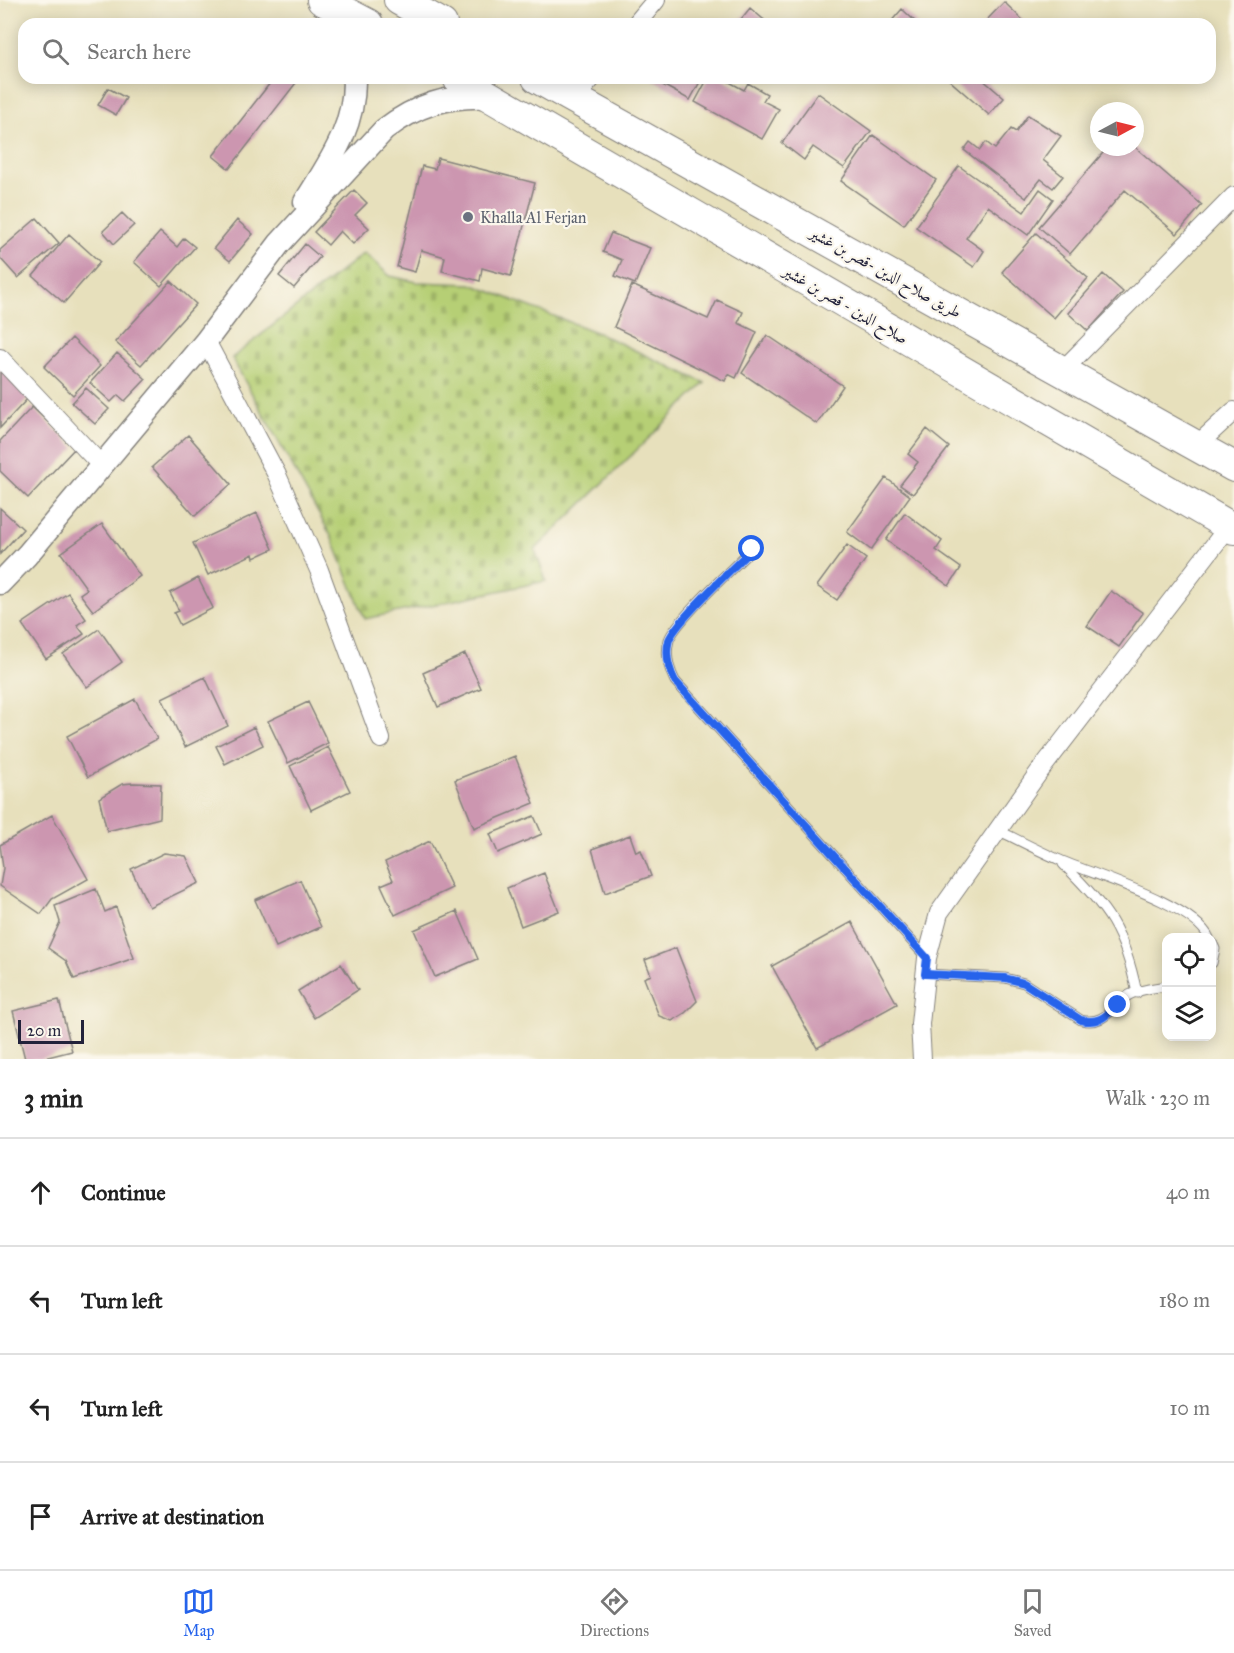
<!DOCTYPE html>
<html lang="en">
<head>
<meta charset="utf-8">
<style>
	body { margin:0; font-family:"IM FELL Great Primer",Amiri,serif; background:#f2f2f2; color:#222 }
	.controls { position:absolute; right:18px; bottom:18px; display:grid; overflow:hidden; border-radius:12px; box-shadow:0 3px 15px #0003 }
	.controls button { width:54px; height:54px; display:grid; place-items:center; padding:0; border:0; border-bottom:2px solid #e0e0e0; background:#fff; color:#222; font:30px sans-serif }
	.compass { position:absolute; left:1090px; top:102px; width:54px; height:54px; border-radius:50%; background:#fff; box-shadow:0 3px 15px #0003; rotate:83deg }
	.scale { position:absolute; left:18px; bottom:15px; width:66px; box-sizing:border-box; padding-left:6px; border:3px solid #22223b; border-top:0; font-size:16px; line-height:21px; white-space:nowrap; color:#22223b; -webkit-text-stroke:4px #fbf7ec; paint-order:stroke }
	.stop { position:absolute; width:18px; height:18px; margin:-14px; border:4px solid #2563eb; border-radius:50%; background:#fff }
	.stop.end { background:#2563eb; border-color:#fff; box-shadow:0 2px 6px #0008 }
	.list { margin:0; padding:0; list-style:none }
	h2 { display:flex; justify-content:space-between; align-items:center; height:78px; margin:0; padding:0 24px; font-size:26px }
	h2 small { font-size:20px; font-weight:400; color:#767676 }
	.list li { display:grid; grid-template-columns:39px 1fr auto; gap:18px; align-items:center; box-sizing:border-box; height:108px; padding:0 24px; border-top:2px solid #e0e0e0 }
	.list b { display:block; font-size:22px; white-space:nowrap }
	.list em { font-size:20px; font-style:normal; color:#767676 }
	.icon { flex:none; width:33px; height:33px; fill:none; stroke:currentColor; stroke-width:2; stroke-linecap:round; stroke-linejoin:round }
	.map { position:relative; flex:none; width:1234px; height:1059px; overflow:hidden }
	.search { position:absolute; background:#fff; box-shadow:0 3px 15px #0003; left:18px; right:18px; top:18px; height:66px; display:flex; align-items:center; gap:15px; box-sizing:border-box; padding:0 21px; border-radius:18px; color:#767676; font-size:22px }
	.sheet { height:510px; background:#fff }
	nav { display:flex; justify-content:space-around; align-items:center; box-sizing:border-box; height:84px; border-top:2px solid #e0e0e0; background:#fff; font-size:16px; color:#767676 }
	nav a { display:grid; justify-items:center; gap:3px }
	nav .on { color:#2563eb }
	.map>svg:first-child { display:block }
	.cemetery { fill:url(#cemetery-stones); stroke:#6c7858; stroke-width:1.5 }
	.building { fill:#cc96b0 }
	.lines { fill:none; stroke-linecap:round; stroke-linejoin:round }
	.service-casing { stroke:#84817c; stroke-width:11 }
	.minor-casing { stroke:#84817c; stroke-width:20 }
	.tertiary-casing { stroke:#84817c; stroke-width:25 }
	.trunk-casing { stroke:#84817c; stroke-width:32 }
	.service { stroke:#fff; stroke-width:9 }
	.minor { stroke:#fff; stroke-width:18 }
	.tertiary { stroke:#fff; stroke-width:22 }
	.trunk { stroke:#fff; stroke-width:30 }
	.route { stroke:#2563eb; stroke-width:8 }
	.worship-dot { fill:#6b7280; stroke:#fbf7ec; stroke-width:2 }
	.labels { text-anchor:middle; stroke-width:4.5; stroke-linejoin:round; paint-order:stroke }
	.worship-label { font-size:16px; fill:#5b616d; stroke:#fbf7ec; text-anchor:start }
	.street-label { font-size:16px; fill:#22223b; stroke:#fbf7ec }
</style>
</head>
<body>
<div class="map">
<svg width="1234" height="1059" viewBox="0 0 1234 1059">
	<defs>
		<pattern id="cemetery-stones" width="16" height="16" patternUnits="userSpaceOnUse" patternTransform="scale(1.5)"><rect width="16" height="16" fill="#b6cf74"/><path d="M2 7V4a2 2 0 0 1 4 0v3zM10 15v-3a2 2 0 0 1 4 0v3z" fill="#9cb165"/></pattern>
	</defs>
	<rect width="100%" height="100%" fill="#fbf7ec"/>
	<filter id="ink" filterUnits="userSpaceOnUse"><feTurbulence type="fractalNoise" baseFrequency=".0167" numOctaves="2"/><feDisplacementMap in="SourceGraphic" scale="12" xChannelSelector="R" yChannelSelector="G"/><feConvolveMatrix kernelMatrix="1 2 1 2 8 2 1 2 1" color-interpolation-filters="sRGB"/></filter>
	<filter id="wash" filterUnits="userSpaceOnUse"><feTurbulence type="fractalNoise" baseFrequency=".008" numOctaves="4" result="noise"/><feDisplacementMap in="SourceGraphic" scale="24" xChannelSelector="R" yChannelSelector="G"/><feGaussianBlur stdDeviation="1.35" result="paint"/><feColorMatrix in="noise" values="0 0 0 0 0 0 0 0 0 0 0 0 0 0 0 0 0 1.4 0 .05"/><feComposite in="paint" operator="in"/></filter>
	<g filter="url(#wash)">
		<rect width="100%" height="100%" fill="#e7e0bc"/>
		<path class="cemetery" d="M364 253 390 276 417 282 471 284 598 333 705 383 535 550 546 581 365 619 331 536 232 358Z"/>
		<g id="blocks">
			<path class="building" d="M1004 2 1027 24H983Z
				M750 8 769 24H737Z
				M902 9 918 24H889Z
				M274 78 299 79 229 169 213 156Z
				M650 78H702L690 100Z
				M708 78H722L744 90 748 83 767 94 763 101 779 109 762 139 695 102Z
				M947 78H981L1004 98 989 115Z
				M108 88 126 98 116 115 98 105Z
				M818 93 871 131 844 168 813 147 804 160 782 143Z
				M1028 115 1061 136 1043 160 1063 176 1053 188 1041 179 1026 198 964 150 970 142 980 150 986 142 995 149 1011 129 1016 132Z
				M873 135 936 180 904 225 841 181Z
				M1108 147H1135L1202 205 1177 234 1125 190 1070 254 1039 227Z
				M438 158 535 183 511 276 482 268 480 281 442 271 445 257 421 250 415 272 397 267 422 166 435 169Z
				M959 166 1024 212 1040 189 1053 199 1028 235 988 206 966 238 984 251 974 267 916 227Z
				M354 190 367 203 355 215 369 228 353 244 340 231 328 245 314 232Z
				M122 213 134 225 114 244 103 231Z
				M37 218 59 243 18 278 0 258V250Z
				M237 220 253 234 230 261 214 248Z
				M160 232 177 247 184 238 195 247 161 286 134 262Z
				M611 233 650 248 635 284 615 276 622 260 603 252Z
				M1036 233 1088 278 1054 318 1002 272Z
				M69 234 100 262 64 303 33 276Z
				M305 244 320 257 294 288 279 276Z
				M1103 274 1123 292 1088 331 1068 313Z
				M171 281 196 304 141 365 115 342Z
				M632 285 708 319 717 300 743 312 738 323 757 332 736 378 728 374 725 381 614 327Z
				M767 335 843 386 817 424 742 373Z
				M72 338 100 366 73 395 44 367Z
				M117 353 146 379 125 401 118 395 111 402 90 383Z
				M0 368 30 396 0 428Z
				M86 388 109 409 95 424 72 403Z
				M32 407 75 448 28 498 0 471V441Z
				M927 429 949 447 913 494 900 485 918 462 908 454Z
				M188 435 231 484 195 516 152 467Z
				M886 478 910 496 871 550 847 532Z
				M0 508 23 529 0 554Z
				M257 513 273 549 254 558 253 554 208 575 193 543Z
				M905 513 942 541 936 550 961 568 949 586 886 540Z
				M102 524 140 576 93 611 80 594 87 589 61 553Z
				M847 545 866 559 837 600 817 586Z
				M198 578 213 608 180 625 174 613 179 611 170 593Z
				M1111 591 1143 613 1119 647 1087 626Z
				M68 593 86 619 77 625 84 634 46 659 22 624Z
				M99 629 122 662 87 687 63 654Z
				M465 654 481 688 438 707 423 673Z
				M205 677 228 726 185 747 162 698Z
				M135 699 157 739 88 777 67 736Z
				M308 702 328 743 288 763 268 721Z
				M254 727 263 745 225 764 216 746Z
				M328 747 350 791 311 810 290 766Z
				M515 756 534 803 474 828 455 780Z
				M133 783 161 784 160 818 107 831 99 798 122 784Z
				M52 815 88 879 52 899 41 914 0 886 3 868 0 845Z
				M534 816 542 834 498 853 490 834Z
				M630 835 636 852 641 850 651 876 605 893 592 849Z
				M430 841 452 888 395 915 381 885 393 880 385 862Z
				M164 853 186 856 199 883 149 907 131 869Z
				M544 873 559 911 521 926 507 888Z
				M300 880 321 927 276 947 255 900Z
				M96 889 105 912 116 907 134 958 74 979 66 961 48 948 60 922 55 906Z
				M457 911 478 959 435 977 414 930Z
				M852 922 897 1004 817 1048 772 966Z
				M676 948 697 1001 685 1013 672 1021 659 1016 644 978 651 975 645 960Z
				M341 964 358 990 314 1018 298 991Z
				M59 1000 72 1051 40 1059H25L13 1011Z"/>
		</g>
	</g>
	<g filter="url(#ink)">
		<use href="#blocks" fill-opacity="0" stroke="#84817c" stroke-width="1.5"/>
		<g class="lines">
			<defs>
				<path id="service" d="M752 549C735 566 675 621 669 640 665 654 669 669 675 681L927 958
					M998 830C1018 840 1039 851 1060 860 1094 875 1194 904 1209 938
					M1063 864C1108 908 1124 930 1137 993
					M1212 942 1215 949 1212 963
					M925 974 1005 978 1024 983 1081 1020C1105 1026 1111 1007 1129 995 1140 989 1154 988 1166 986"/>
				<path id="minor" d="M636 24 656 0
					M574 99 592 78
					M206 341 277 475 319 570 381 739
					M0 358 102 466
					M1063 370 1234 196
					M1196 446 1234 411
					M922 1059 920 1024 927 958 939 913 1039 772 1229 526"/>
				<path id="tertiary" d="M305 202C330 161 355 128 354 78
					M0 583 27 555 206 341 279 244 384 130C416 105 448 95 488 97"/>
				<path id="trunk" d="M322 0 368 24
					M399 0 442 24
					M458 78 1234 529
					M537 78 1234 467"/>
			</defs>
			<use href="#service" class="service-casing"/>
			<use href="#minor" class="minor-casing"/>
			<use href="#tertiary" class="tertiary-casing"/>
			<use href="#trunk" class="trunk-casing"/>
			<use href="#service" class="service"/>
			<use href="#minor" class="minor"/>
			<use href="#tertiary" class="tertiary"/>
			<use href="#trunk" class="trunk"/>
		</g>
	</g>
	<g class="lines" filter="url(#ink)">
		<path class="route" d="M752 549C735 566 676 621 669 640 665 654 669 669 675 681L927 958 925 974 1005 978 1024 983 1081 1020C1099 1024 1105 1017 1118 1005"/>
	</g>
	<circle class="worship-dot" cx="468" cy="217" r="6"/>
	<g class="labels">
		<g class="worship-label">
			<text x="480" y="223">Khalla Al Ferjan</text>
		</g>
		<g class="street-label">
			<text transform="translate(886 272) rotate(29)" y="6">طريق صلاح الدين -قصر بن غشير</text>
			<text transform="translate(846 304) rotate(30)" y="6">صلاح الدين - قصر بن غشير</text>
		</g>
	</g>
</svg>
<div class="controls">
<button><svg class="icon" aria-label="locate" viewBox="0 0 24 24"><circle cx="12" cy="12" r="6"/><path d="M12 2v4M12 18v4M2 12h4M18 12h4"/></svg></button>
<button><svg class="icon" aria-label="layers" viewBox="0 0 24 24"><path d="M12 4l9 5-9 5-9-5zM3 14l9 5 9-5"/></svg></button>
</div>
<svg class="compass" viewBox="-18 -18 36 36"><path d="M0-13l5 13h-10z" fill="#e53935"/><path d="M0 13l5-13h-10z" fill="#767676"/></svg>
<div class="scale">20 m</div>
<div class="stop" style="left:752px;top:549px"></div>
<div class="stop end" style="left:1118px;top:1005px"></div>
<div class="search"><svg class="icon" aria-label="search" viewBox="0 0 24 24"><circle cx="10" cy="10" r="6"/><path d="M15 15l6 6"/></svg>Search here</div>
</div>
<section class="sheet">
<h2>3 min<small>Walk · 230 m</small></h2>
<ul class="list">
<li><svg class="icon" aria-label="ahead" viewBox="0 0 24 24"><path d="M12 20V5M6 11l6-6 6 6"/></svg><div><b>Continue</b></div><em>40 m</em></li>
<li><svg class="icon" aria-label="left" viewBox="0 0 24 24"><path d="M17 20v-9H6M10 6l-5 5 5 5"/></svg><div><b>Turn left</b></div><em>180 m</em></li>
<li><svg class="icon" aria-label="left" viewBox="0 0 24 24"><path d="M17 20v-9H6M10 6l-5 5 5 5"/></svg><div><b>Turn left</b></div><em>10 m</em></li>
<li><svg class="icon" aria-label="arrive" viewBox="0 0 24 24"><path d="M6 21V4h12l-3 4 3 4H6"/></svg><div><b>Arrive at destination</b></div></li>
</ul>
</section>
<nav>
<a class="on"><svg class="icon" aria-label="map" viewBox="0 0 24 24"><path d="M3 6l6-2 6 2 6-2v14l-6 2-6-2-6 2zM9 4v14M15 6v14"/></svg>Map</a>
<a><svg class="icon" aria-label="directions" viewBox="0 0 24 24"><path d="M12 3l9 9-9 9-9-9zM9 14v-3h6M13 9l2 2-2 2"/></svg>Directions</a>
<a><svg class="icon" aria-label="saved" viewBox="0 0 24 24"><path d="M7 4h10v16l-5-4-5 4z"/></svg>Saved</a>
</nav>
</body>
</html>
